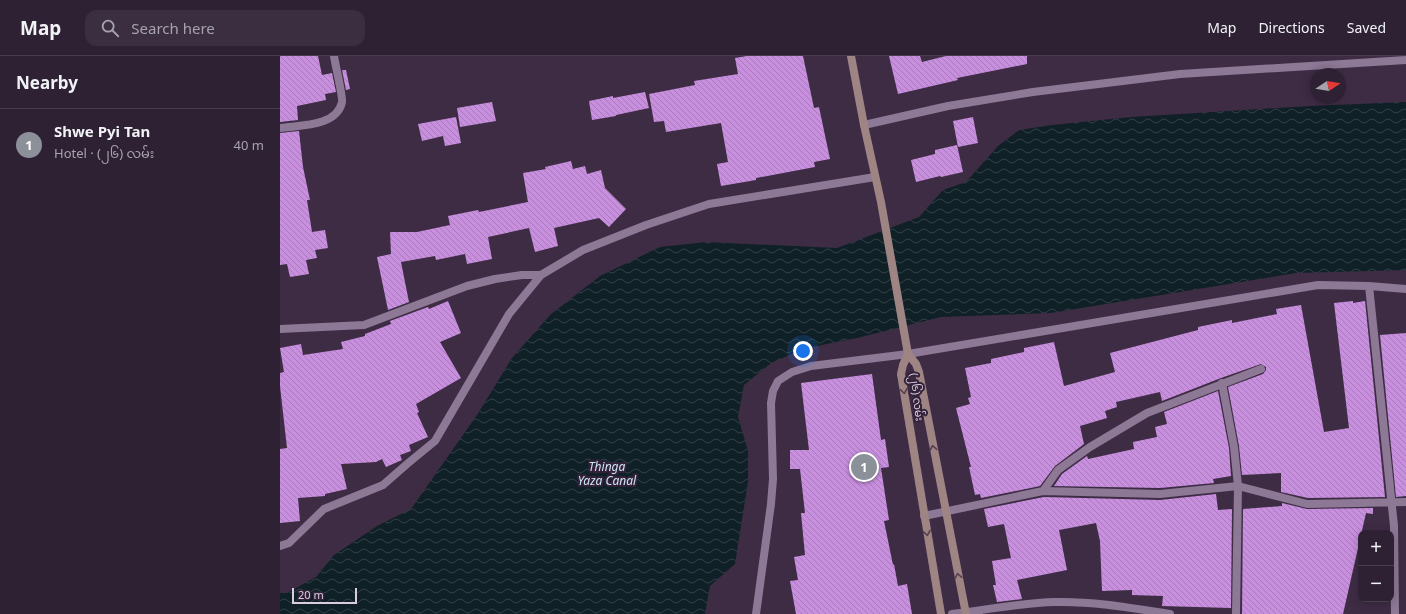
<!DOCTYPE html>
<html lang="en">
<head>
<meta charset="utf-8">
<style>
	body { margin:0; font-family:"Noto Sans","Noto Sans Myanmar",sans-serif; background:#3a2e40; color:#f1f3f6 }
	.controls { position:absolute; right:12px; bottom:12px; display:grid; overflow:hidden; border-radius:8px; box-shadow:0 2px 10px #0003 }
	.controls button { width:36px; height:36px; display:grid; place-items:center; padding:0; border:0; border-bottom:1px solid #493e4f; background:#2e2134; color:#f1f3f6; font:20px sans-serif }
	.compass { position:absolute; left:1030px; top:12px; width:36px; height:36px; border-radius:50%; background:#2e2134; box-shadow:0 2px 10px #0003; rotate:78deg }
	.scale { position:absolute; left:12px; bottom:10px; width:65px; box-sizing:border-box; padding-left:4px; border:2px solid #dacede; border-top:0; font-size:11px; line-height:14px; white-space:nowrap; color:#dacede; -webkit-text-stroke:3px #34223b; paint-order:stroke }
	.you { position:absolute; left:523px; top:295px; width:14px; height:14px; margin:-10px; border:3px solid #fff; border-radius:50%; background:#1a73e8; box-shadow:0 0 0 6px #1a73e833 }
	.badge { display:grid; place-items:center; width:26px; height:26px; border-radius:50%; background:#8c9099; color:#fff; font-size:13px; font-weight:700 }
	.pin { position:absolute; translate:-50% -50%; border:2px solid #fff; box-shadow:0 1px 4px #0006 }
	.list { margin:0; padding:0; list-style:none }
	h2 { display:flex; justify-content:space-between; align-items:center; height:52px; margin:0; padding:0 16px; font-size:17px }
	h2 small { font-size:13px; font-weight:400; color:#a7a3ac }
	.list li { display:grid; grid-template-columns:26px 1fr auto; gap:12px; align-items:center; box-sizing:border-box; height:72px; padding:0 16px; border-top:1px solid #493e4f }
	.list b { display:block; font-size:15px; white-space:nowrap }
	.list p { margin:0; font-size:13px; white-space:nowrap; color:#a7a3ac }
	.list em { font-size:13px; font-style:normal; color:#a7a3ac }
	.icon { flex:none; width:22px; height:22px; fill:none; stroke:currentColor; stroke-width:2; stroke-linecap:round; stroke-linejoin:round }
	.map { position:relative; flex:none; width:1126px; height:558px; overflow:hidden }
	header { display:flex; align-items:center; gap:24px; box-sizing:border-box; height:56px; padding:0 20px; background:#2e2134; border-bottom:1px solid #493e4f }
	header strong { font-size:19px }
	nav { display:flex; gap:22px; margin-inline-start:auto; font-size:14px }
	.search { width:280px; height:36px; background:#3a2e40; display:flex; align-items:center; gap:10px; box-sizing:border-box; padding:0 14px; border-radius:12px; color:#a7a3ac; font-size:15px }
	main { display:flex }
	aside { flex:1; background:#2e2134 }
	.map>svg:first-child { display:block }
	.water { fill:url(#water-waves) }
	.building { fill:url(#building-back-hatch) }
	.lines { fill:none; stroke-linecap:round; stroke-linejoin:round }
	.minor { stroke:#8d7895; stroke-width:8 }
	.secondary { stroke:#9e8584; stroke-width:8 }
	.oneway { stroke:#544051 }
	.labels { text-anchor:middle; stroke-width:4; stroke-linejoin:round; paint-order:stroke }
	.street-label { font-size:11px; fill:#dacede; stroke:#34223b }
	.water-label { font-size:12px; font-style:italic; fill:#cce6f2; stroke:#34223b }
</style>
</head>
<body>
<header>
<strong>Map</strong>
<div class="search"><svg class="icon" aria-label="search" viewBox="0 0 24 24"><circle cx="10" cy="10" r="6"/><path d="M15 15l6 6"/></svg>Search here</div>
<nav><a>Map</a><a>Directions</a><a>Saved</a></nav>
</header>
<main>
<aside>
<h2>Nearby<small></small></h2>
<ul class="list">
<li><span class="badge">1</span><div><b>Shwe Pyi Tan</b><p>Hotel · (၂၆) လမ်း</p></div><em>40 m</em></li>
</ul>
</aside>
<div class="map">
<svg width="1126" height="558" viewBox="0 0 1126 558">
	<defs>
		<pattern id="water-waves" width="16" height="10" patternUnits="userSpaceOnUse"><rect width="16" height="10" fill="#102027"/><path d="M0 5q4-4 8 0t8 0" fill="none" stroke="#323f46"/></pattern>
		<pattern id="building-back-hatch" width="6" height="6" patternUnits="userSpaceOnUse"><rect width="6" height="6" fill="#c88fdf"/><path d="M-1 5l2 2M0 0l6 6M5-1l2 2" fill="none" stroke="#a67bb8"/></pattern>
	</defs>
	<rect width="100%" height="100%" fill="#3e2c45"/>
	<path class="water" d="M1126 46V214L1016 217 771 257 661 261 577 282 522 293 490 308 464 329 458 361 468 395V426L460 476 455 508 430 530 425 558H0V537H7L36 521 54 499 97 470 131 453 197 359 232 302 270 259 320 220 380 191 426 186 557 192 639 161 663 134 686 126 718 90 739 74 772 69 851 61 1030 50Z"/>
	<path class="building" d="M0 0H38L42 19 52 17 56 36 45 38 46 44 17 50 18 64 0 66Z
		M467 0H523L534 52 539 51 550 103 534 106 535 111 476 122V124L441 130 437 108 448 106 441 67 386 76 384 65 374 66 369 38 415 29 414 25 458 18 455 2Z
		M609 0H640L642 6 666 0H747V8L677 22 678 24 618 38Z
		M62 14H66L70 33 66 34Z
		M365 36 369 52 336 59V60L312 64 309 45 333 40V42Z
		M212 46 216 65 180 71 177 52Z
		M176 61 181 87 165 90 163 80 142 85 138 68Z
		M693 61 698 87 678 91 673 65Z
		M19 75 23 111 30 144H27L32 176 45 174 48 192 35 194 37 202 26 204 29 218 10 221 7 208 0 209V77Z
		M677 89 683 116 661 121 660 120 636 126 631 104 655 98V94Z
		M291 105 293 113 305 110 307 118 321 114 325 132 346 153 329 171 319 162 274 172 278 190 255 196 249 172 208 181 212 203 187 208 185 198 156 204 155 200 121 206 129 246 108 254 97 201 111 198 110 176H137L170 169 168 160 198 154 199 156 248 146 243 117 266 113 265 111Z
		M168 245 181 277 160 286 181 322 136 348 139 356 137 357 148 381 129 389 131 395 120 399 122 404 106 411 102 403 96 406 61 408 67 433 45 438V440L18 442 20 465 0 467V393L7 392 0 330V317L4 316 0 292 21 288 23 299 63 293 61 286 85 280V278L111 268 110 265 148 251 149 253Z
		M1073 245V247L1085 245 1105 441 1028 442 1001 436V417L962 419 959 390 948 331 983 318 986 314V311L981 308 941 322 882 345 880 336 836 346 837 351 825 355 827 362 800 370 804 388 775 410 760 430 701 442 700 438 695 439 689 411H691L676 352 690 348 688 342 691 341 685 312 711 307V303L744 296V292L774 286 784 330 835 316 830 297 918 274V271L952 264V267L997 258 996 253 1021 249 1044 376 1069 372 1054 247Z
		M1126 277V440L1116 441 1100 279Z
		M592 318 601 384 605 383 609 411 601 412 609 464 604 465 613 509 614 508 618 530 627 528 632 558H516L510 525 518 524 514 501 525 499 521 457H525L520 413H510V394H529L521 327Z
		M938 335 949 392 951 420 933 423 934 427 880 432 774 430 782 418 807 400 808 403 854 393 853 386 877 381 875 371 887 368 884 356Z
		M936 438 938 454 952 453 951 552 882 550 883 540 852 539V534L822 535 820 485 816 467 779 474 787 514 737 524 742 543 717 546 713 529H716L712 505 731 502 724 468 708 471 704 453 764 441 880 444Z
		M1002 447 1027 453 1093 452V458L1086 457 1063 558H962L963 453 1002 450Z"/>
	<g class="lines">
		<path class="minor" d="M584 69 668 50 753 36 900 18 1126 4
			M0 72C19 69 57 71 62 46 63 40 55 8 54 0
			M1089 230 1114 470 1115 558
			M0 273 84 269 187 230 215 223 242 219H261
			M942 327 954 391 958 430 956 558
			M763 435 880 438 958 430 1027 448 1126 446
			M644 460 763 435 778 414 810 391 867 357 981 313
			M0 490 9 487 44 453 103 429 127 408 155 385 229 258 261 219 303 194 366 169 429 148 595 121
			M476 558 491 448 493 423 491 347 493 335 498 325 512 316 531 310 628 298 1038 229 1089 230 1126 233
			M672 558C706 554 740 547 775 546 813 545 852 552 890 558"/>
		<path class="secondary" d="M571 0 584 69 601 146 628 298 636 308 639 316 686 558
			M628 298 623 309 621 318 661 558"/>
	</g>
	<defs><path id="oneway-chevron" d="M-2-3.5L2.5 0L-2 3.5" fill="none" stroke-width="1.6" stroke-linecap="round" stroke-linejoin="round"/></defs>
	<g class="oneway">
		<use href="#oneway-chevron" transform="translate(624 335) rotate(81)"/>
		<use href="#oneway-chevron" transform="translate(653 392) rotate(-101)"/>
		<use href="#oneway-chevron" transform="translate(647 477) rotate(80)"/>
		<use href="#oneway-chevron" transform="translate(678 520) rotate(-101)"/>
	</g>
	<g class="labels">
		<g class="street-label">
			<text transform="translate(637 341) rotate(83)" y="4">(၂၆) လမ်း</text>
		</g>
		<g class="water-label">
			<text x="327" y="415">Thinga<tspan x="327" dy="14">Yaza Canal</tspan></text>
		</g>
	</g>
</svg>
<div class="controls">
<button>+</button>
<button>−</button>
</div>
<svg class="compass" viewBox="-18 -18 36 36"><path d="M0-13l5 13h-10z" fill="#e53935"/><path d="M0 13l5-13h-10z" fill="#a7a3ac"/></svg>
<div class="scale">20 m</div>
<div class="you"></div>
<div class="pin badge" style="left:584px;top:411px">1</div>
</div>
</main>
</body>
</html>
